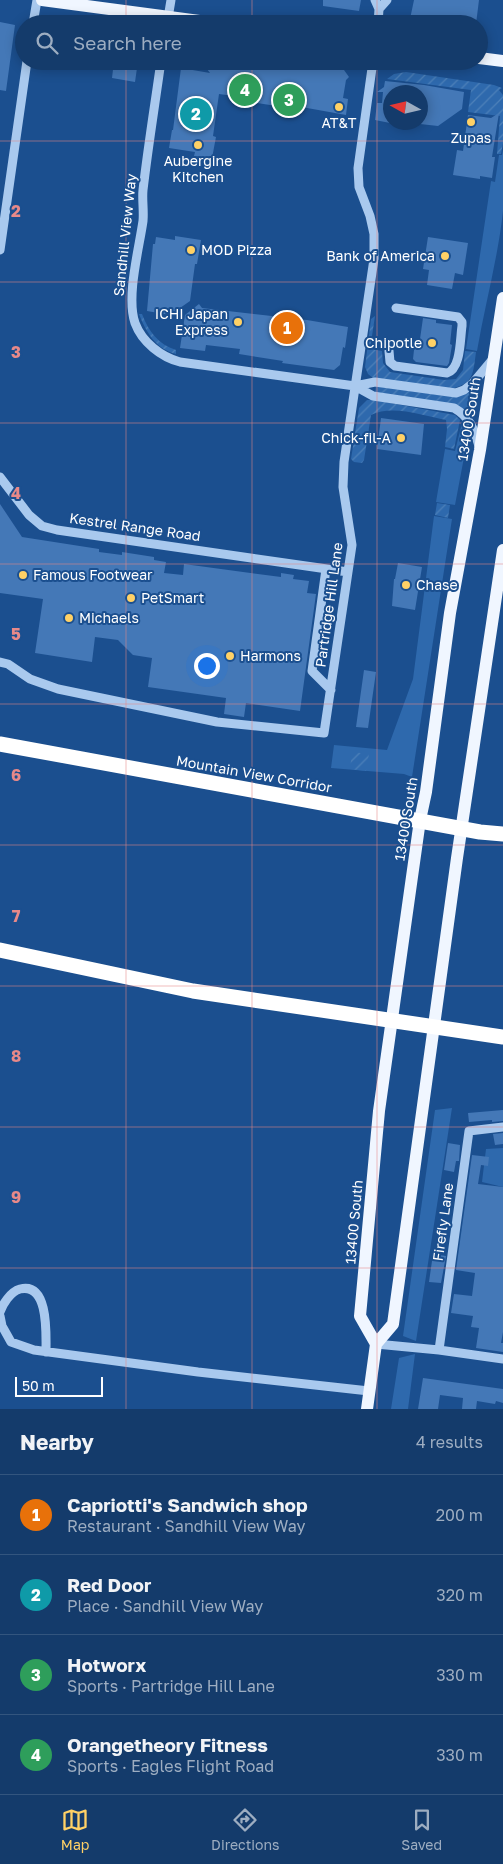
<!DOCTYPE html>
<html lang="en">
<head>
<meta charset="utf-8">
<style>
	body { margin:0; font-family:"Golos Text",sans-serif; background:#214673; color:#f1f3f6 }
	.compass { position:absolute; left:383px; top:85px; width:45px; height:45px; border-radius:50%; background:#143b6b; box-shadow:0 2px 12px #0003; rotate:278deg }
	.scale { position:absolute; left:15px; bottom:12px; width:88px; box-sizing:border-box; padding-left:5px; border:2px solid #fff; border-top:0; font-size:14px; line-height:18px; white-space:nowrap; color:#fff; -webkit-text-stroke:4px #1b4f8f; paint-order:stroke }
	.you { position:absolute; left:206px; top:665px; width:18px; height:18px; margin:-12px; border:4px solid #fff; border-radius:50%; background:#1a73e8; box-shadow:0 0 0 8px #1a73e833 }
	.badge { display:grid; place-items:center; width:32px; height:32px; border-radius:50%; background:#ffd166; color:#fff; font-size:16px; font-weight:700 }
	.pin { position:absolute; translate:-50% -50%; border:2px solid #fff; box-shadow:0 1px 5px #0006 }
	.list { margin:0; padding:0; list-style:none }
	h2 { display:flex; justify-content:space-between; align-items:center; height:65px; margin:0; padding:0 20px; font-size:21px }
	h2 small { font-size:16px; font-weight:400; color:#9dadc1 }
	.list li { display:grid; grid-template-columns:32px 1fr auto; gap:15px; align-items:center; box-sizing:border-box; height:80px; padding:0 20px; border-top:1px solid #33557e }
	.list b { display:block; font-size:19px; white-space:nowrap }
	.list p { margin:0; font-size:16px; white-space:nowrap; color:#9dadc1 }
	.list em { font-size:16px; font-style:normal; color:#9dadc1 }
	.icon { flex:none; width:28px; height:28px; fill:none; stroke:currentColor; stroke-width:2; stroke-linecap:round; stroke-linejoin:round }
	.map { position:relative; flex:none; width:503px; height:1409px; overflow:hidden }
	.search { position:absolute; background:#143b6b; box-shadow:0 2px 12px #0003; left:15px; right:15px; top:15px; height:55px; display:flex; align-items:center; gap:12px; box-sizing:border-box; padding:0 18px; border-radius:28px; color:#9dadc1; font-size:19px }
	.sheet { height:385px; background:#143b6b }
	nav { display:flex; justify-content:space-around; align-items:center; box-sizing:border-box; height:70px; border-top:1px solid #33557e; background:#143b6b; font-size:14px; color:#9dadc1 }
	nav a { display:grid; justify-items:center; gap:2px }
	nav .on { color:#ffd166 }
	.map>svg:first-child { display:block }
	.green { fill:#2e69ad }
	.garden { fill:url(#garden-furrows) }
	.building { fill:#4478b7 }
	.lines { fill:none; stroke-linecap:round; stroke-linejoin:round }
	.minor { stroke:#a9c9ee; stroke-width:9 }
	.major { stroke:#f0f6ff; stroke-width:12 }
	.highway { stroke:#fff; stroke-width:15 }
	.grid { fill:none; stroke:#e88989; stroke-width:1; stroke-opacity:0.55 }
	.poi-dot { fill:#ffd166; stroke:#1b4f8f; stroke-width:2 }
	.labels { text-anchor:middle; stroke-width:4; stroke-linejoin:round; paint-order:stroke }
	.poi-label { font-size:14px; fill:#fff; stroke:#1b4f8f; text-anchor:start }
	.street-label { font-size:14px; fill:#fff; stroke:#1b4f8f }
	.grid-label { font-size:16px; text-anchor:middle; font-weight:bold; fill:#e88989; stroke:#1b4f8f; stroke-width:4; stroke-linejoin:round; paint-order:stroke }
</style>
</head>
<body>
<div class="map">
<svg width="503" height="1409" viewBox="0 0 503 1409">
	<defs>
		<pattern id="garden-furrows" width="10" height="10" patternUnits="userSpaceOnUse" patternTransform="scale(1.25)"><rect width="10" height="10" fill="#2e69ad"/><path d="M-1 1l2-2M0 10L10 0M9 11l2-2" fill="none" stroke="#4d80b9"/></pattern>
	</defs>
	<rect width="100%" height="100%" fill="#1b4f8f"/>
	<path class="green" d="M503 150C503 170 503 191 503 211 498 258 485 304 477 351L466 349 491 181 495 182 499 155H502Z
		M463 419 469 431 455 505 436 502 445 449 455 451Z
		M434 516 452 519 412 777 404 774 331 768 334 745 387 750 413 679Z
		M452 1108 416 1341 403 1336 435 1110Z
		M503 1148V1187L482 1182 486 1149Z
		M415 1354 408 1409H391L399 1358Z"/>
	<path class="garden" d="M406 72 494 85 502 88 499 90 503 95V143L501 154H497L500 116 468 112 471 90 387 79 394 74Z
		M139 314H142C149 332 158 344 176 350V354C156 349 146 332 139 314Z
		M375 316 370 349 382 351 383 363 390 372 444 380 456 379 463 370 465 351 476 352C473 374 474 383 451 389L373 378 368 374 365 367 371 319Z
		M376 386 447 396 476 388 477 389 473 415 470 416 375 393Z
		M367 400H374L455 415 460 420 454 449 445 447 447 429 446 420C424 416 392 404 371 415L364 460 362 463 354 462 351 459 359 408Z
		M437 503 450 505 448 518 435 515Z
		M352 752 369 754 366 771 350 769Z"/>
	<path class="building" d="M323 0H361L359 11 323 6Z
		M414 0H479L476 24H441L410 19Z
		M0 22 15 25 6 91 0 90Z
		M114 61H138L135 82 112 78Z
		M201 61H272L301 65V63L344 70 349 77 346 80 343 98 348 99 346 115 296 106V109L257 103 258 100 256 99 219 94 213 136 216 137 212 158 194 156 195 152 169 148 172 130H173L181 68 210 73Z
		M385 81 424 85 464 92 462 109 438 126 420 124V92H390V123L375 120 377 103H382L383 92H377L384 87Z
		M499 113 492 157H495L492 178 480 176V179L453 175 457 150 463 151 468 115 491 118Z
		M175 236 201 240 197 264H195L190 301 170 315 147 311 153 244H155L156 237 175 240Z
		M428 237 468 243 463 275 455 273 452 289 427 285 429 270 423 269Z
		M199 304 202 308 307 320 348 327 345 348 343 347 340 365 334 370 282 363 283 361 239 354 240 349 206 345 205 351 180 348 185 315Z
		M423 318 436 320V323L452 325 450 344 452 345 449 363 447 366 416 362 413 359 415 341 420 339Z
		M381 418 424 424 421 455 377 449Z
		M0 504 22 537 99 549V552L122 555V552L154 557V560L166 562 164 573 183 575 184 564 281 577V573L294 575 293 579 309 581 307 593 316 594 300 711 246 703 244 717 224 714 226 698 148 687 152 658 133 655 118 640 95 637 92 662 35 653 43 599 0 593Z
		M398 563 422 567 415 610 392 606 394 579H395Z
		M364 670 376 672 368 728 356 727Z
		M503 1110V1121L492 1122V1120L469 1122 468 1113Z
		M503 1133V1144L495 1145 493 1134Z
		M448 1143 460 1145 459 1161H456L454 1172 444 1170Z
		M472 1155 489 1157 488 1166 481 1165 478 1184 503 1187V1332L501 1343H503V1352L476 1348 479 1328 471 1327 473 1316 451 1313 454 1294 472 1296 475 1273 456 1270Z
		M433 1254 446 1256 441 1283 429 1282Z
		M423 1378 503 1389V1403L496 1401 495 1404 477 1401 476 1409H462L463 1398 440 1395 438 1409H418Z"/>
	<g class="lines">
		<path class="minor" d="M375 0 379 9 378 24
			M379 9 387 0
			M33 24 37 0
			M167 24 171 0
			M161 61C155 104 148 147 143 190 142 200 144 211 143 221 139 249 126 297 135 323 142 342 161 357 180 362L355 386 375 382 456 393 464 390 473 383 493 359
			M0 250 27 61
			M389 351 390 362 395 366 447 373C461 369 460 339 462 326V322L458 317 396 308
			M355 386 373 396 454 408C470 417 474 429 479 446
			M0 477 29 515 42 526 57 530 348 572
			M326 569 312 671 331 690
			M0 662 8 664 30 679 58 689 217 722 324 733 352 545 343 487 344 462 374 259V234L370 216 359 187 358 168 373 61
			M0 1312C3 1304 10 1292 20 1289 49 1282 46 1334 46 1352
			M0 1316 2 1326 11 1342 34 1350 198 1372 369 1391
			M376 1344 439 1350 503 1359
			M439 1350 469 1131 503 1127"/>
		<path class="major" d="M42 0 222 24
			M479 58 503 61
			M376 1344 360 1316 379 1111 420 820 426 792 450 613 480 450 503 298
			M367 1409 376 1344 393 1324 457 858 503 550"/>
		<path class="highway" d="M0 744 480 832 503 834
			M0 950 193 991 503 1037"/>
	</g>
	<path class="grid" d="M126 0V24M252 0V24M377 0V24M126 61V1409M252 61V1409M377 61V1409M0 141H503M0 282H503M0 423H503M0 564H503M0 704H503M0 845H503M0 986H503M0 1127H503M0 1268H503"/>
	<g class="poi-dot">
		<circle cx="339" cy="107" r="5"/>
		<circle cx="471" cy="122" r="5"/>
		<circle cx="198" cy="145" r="5"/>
		<circle cx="191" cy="250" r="5"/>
		<circle cx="445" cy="256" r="5"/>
		<circle cx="238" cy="322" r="5"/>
		<circle cx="432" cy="343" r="5"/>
		<circle cx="401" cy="438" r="5"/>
		<circle cx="23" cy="575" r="5"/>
		<circle cx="406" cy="585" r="5"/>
		<circle cx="131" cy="598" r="5"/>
		<circle cx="69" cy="618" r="5"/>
		<circle cx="230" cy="656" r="5"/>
	</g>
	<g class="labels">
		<g class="poi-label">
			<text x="339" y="128" text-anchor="middle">AT&amp;T</text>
			<text x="471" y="143" text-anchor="middle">Zupas</text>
			<text x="198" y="166" text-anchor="middle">Aubergine<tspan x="198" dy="16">Kitchen</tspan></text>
			<text x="201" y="255">MOD Pizza</text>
			<text x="435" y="261" text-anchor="end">Bank of America</text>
			<text x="228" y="319" text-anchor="end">ICHI Japan<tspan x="228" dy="16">Express</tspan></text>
			<text x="422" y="348" text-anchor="end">Chipotle</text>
			<text x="391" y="443" text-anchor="end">Chick-fil-A</text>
			<text x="33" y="580">Famous Footwear</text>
			<text x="416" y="590">Chase</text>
			<text x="141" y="603">PetSmart</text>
			<text x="79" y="623">Michaels</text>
			<text x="240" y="661">Harmons</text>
		</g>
		<g class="street-label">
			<text transform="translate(125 235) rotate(-84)" y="5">Sandhill View Way</text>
			<text transform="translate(469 419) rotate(-81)" y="5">13400 South</text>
			<text transform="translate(135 527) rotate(8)" y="5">Kestrel Range Road</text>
			<text transform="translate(329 605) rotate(-82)" y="5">Partridge Hill Lane</text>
			<text transform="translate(254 774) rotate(10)" y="5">Mountain View Corridor</text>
			<text transform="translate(406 819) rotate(-81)" y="5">13400 South</text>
			<text transform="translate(354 1222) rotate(-85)" y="5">13400 South</text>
			<text transform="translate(443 1222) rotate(-82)" y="5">Firefly Lane</text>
		</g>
	</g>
	<g class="grid-label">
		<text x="16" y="217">2</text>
		<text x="16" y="358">3</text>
		<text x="16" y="499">4</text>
		<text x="16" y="640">5</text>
		<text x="16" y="781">6</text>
		<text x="16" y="922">7</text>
		<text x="16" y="1062">8</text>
		<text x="16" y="1203">9</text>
	</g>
</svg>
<svg class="compass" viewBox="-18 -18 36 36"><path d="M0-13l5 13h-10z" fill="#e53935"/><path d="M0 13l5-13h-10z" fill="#9dadc1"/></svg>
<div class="scale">50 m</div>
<div class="you"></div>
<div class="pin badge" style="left:287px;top:328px;background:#e8710a">1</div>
<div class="pin badge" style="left:196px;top:114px;background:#0f9aa8">2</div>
<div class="pin badge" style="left:289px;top:100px;background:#2e9e5b">3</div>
<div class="pin badge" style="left:245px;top:90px;background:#2e9e5b">4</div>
<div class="search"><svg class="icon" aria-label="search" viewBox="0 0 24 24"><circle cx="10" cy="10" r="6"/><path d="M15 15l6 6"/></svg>Search here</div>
</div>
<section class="sheet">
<h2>Nearby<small>4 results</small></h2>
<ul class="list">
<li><span class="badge" style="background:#e8710a">1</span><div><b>Capriotti's Sandwich shop</b><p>Restaurant · Sandhill View Way</p></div><em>200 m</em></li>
<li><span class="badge" style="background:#0f9aa8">2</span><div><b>Red Door</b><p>Place · Sandhill View Way</p></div><em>320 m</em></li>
<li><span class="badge" style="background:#2e9e5b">3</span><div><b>Hotworx</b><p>Sports · Partridge Hill Lane</p></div><em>330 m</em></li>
<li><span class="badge" style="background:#2e9e5b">4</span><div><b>Orangetheory Fitness</b><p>Sports · Eagles Flight Road</p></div><em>330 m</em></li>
</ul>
</section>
<nav>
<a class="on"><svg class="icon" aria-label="map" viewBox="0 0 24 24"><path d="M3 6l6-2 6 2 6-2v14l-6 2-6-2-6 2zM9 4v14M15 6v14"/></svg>Map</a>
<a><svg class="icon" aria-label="directions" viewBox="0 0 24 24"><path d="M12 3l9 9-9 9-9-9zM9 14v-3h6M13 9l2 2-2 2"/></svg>Directions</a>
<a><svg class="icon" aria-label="saved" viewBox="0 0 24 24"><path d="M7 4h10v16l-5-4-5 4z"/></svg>Saved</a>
</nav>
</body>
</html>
